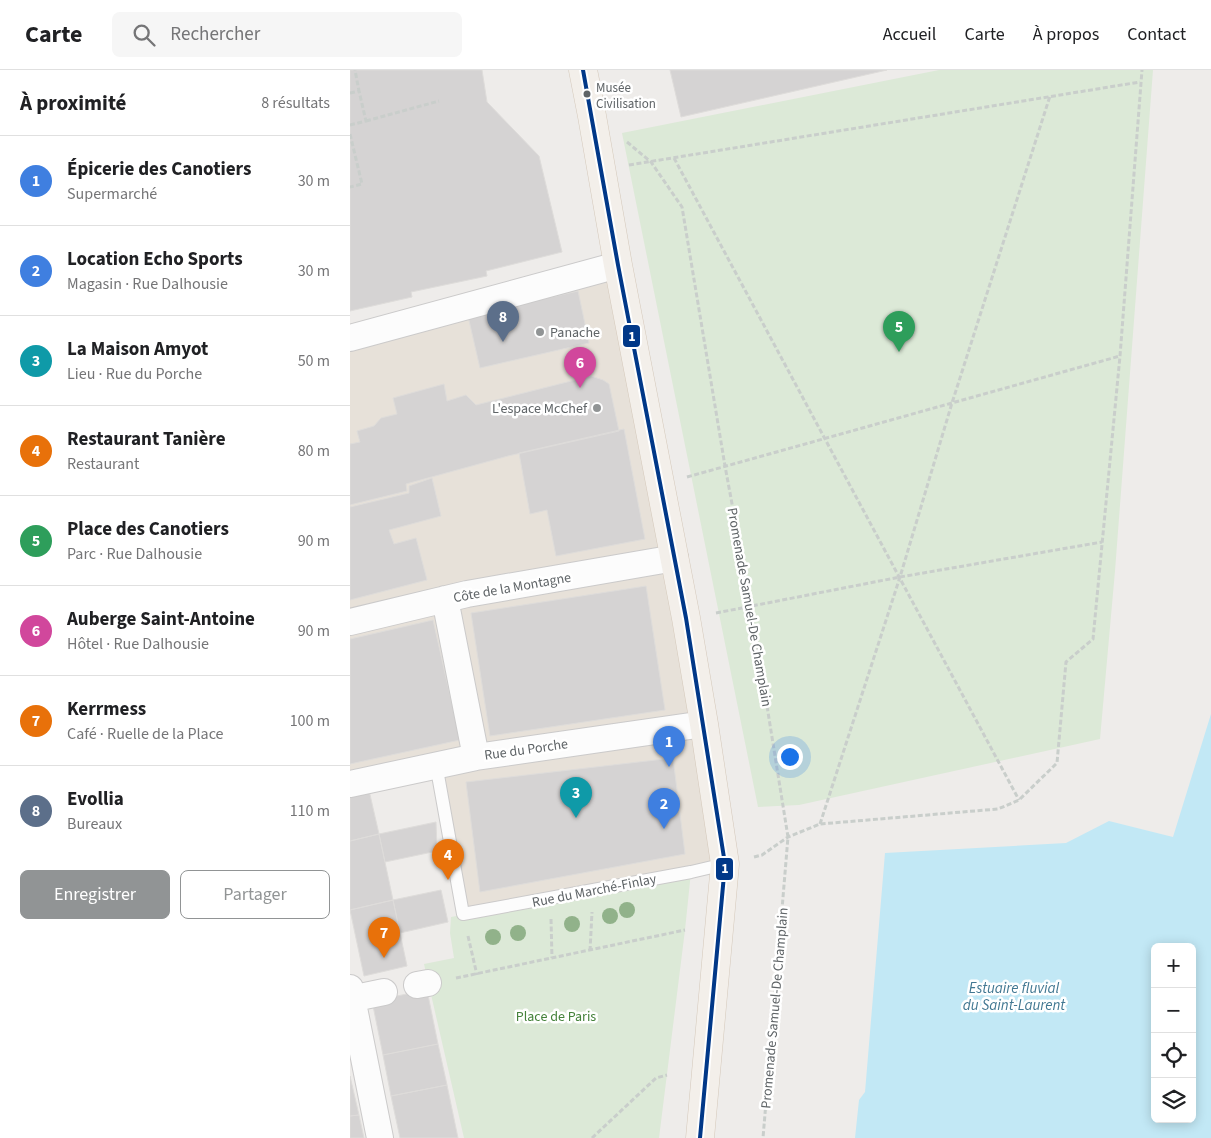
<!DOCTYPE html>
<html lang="fr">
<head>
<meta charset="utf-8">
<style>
	body { margin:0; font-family:"Source Sans 3",sans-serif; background:#f6f6f6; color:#202124 }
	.controls { position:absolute; right:15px; bottom:15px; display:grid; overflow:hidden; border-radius:8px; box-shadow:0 2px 12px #0003 }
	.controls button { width:45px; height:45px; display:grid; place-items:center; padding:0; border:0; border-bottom:1px solid #e0e0e0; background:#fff; color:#202124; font:25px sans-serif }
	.you { position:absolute; left:439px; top:686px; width:18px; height:18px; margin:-12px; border:4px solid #fff; border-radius:50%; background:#1a73e8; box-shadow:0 0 0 8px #1a73e833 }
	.badge { display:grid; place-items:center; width:32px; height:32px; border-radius:50%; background:#919495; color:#fff; font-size:16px; font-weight:700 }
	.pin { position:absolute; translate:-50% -41px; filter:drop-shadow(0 1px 2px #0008) }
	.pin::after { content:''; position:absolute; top:26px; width:18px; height:15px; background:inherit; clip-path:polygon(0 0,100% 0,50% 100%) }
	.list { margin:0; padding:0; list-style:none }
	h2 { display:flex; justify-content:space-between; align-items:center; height:65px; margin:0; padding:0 20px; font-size:21px }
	h2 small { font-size:16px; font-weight:400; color:#757577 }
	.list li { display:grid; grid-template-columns:32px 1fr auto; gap:15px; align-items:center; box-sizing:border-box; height:90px; padding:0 20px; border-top:1px solid #e0e0e0 }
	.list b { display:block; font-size:19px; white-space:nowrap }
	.list p { margin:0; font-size:16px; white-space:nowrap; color:#757577 }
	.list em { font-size:16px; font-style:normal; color:#757577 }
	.actions { display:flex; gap:10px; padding:15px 20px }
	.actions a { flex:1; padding:11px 0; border:1px solid #919495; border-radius:8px; text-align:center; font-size:18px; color:#919495 }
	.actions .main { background:#919495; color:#fff }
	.icon { flex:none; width:28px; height:28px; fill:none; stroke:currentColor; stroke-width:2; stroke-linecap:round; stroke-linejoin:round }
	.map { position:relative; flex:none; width:861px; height:1068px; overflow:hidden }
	header { display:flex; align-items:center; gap:30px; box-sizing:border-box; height:70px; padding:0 25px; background:#fff; border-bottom:1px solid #e0e0e0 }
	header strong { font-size:24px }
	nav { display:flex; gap:28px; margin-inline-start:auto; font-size:18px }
	.search { width:350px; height:45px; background:#f6f6f6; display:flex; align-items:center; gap:12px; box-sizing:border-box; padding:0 18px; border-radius:8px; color:#757577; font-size:19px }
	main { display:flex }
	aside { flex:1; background:#fff }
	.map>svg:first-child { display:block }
	.commercial { fill:#e7e1d9 }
	.green { fill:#dce9d7 }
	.water { fill:#c2e8f5; fill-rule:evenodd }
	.building { fill:#d5d3d3; stroke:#dedcda }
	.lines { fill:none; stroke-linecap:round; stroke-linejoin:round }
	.lane-casing { stroke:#cbcaca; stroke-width:14 }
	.street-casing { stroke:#cbcaca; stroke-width:28 }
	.primary-casing { stroke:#d4c8ba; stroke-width:29 }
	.path { stroke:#c9cecb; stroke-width:3; stroke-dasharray:5 2.5; stroke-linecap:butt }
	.lane { stroke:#fcfcfc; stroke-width:12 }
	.street { stroke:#fcfcfc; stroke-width:26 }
	.primary { stroke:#f3efea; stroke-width:28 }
	.bus-1-casing { stroke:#fff; stroke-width:8 }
	.bus-1 { stroke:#013888; stroke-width:4 }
	.tree { fill:#91b28a }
	.bus-dot { fill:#5f6467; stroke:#fff; stroke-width:2 }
	.poi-dot { fill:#919495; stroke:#fff; stroke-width:2 }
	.labels { text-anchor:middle; stroke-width:5; stroke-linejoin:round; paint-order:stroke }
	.bus-label { font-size:13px; fill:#5f6467; stroke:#fff; text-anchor:start }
	.poi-label { font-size:14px; fill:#5f6467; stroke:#fff; text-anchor:start }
	.street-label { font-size:14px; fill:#5f6467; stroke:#fff }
	.park-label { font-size:14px; fill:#45823b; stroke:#fff }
	.water-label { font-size:15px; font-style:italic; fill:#427892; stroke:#fff }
	.line-badge { stroke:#fff; stroke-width:2 }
	.badge-label { font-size:14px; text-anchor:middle; font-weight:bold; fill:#fff }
</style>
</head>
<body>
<header>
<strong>Carte</strong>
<div class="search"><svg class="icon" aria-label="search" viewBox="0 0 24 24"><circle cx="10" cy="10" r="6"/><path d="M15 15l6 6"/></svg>Rechercher</div>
<nav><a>Accueil</a><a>Carte</a><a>À propos</a><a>Contact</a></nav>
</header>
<main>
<aside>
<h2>À proximité<small>8 résultats</small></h2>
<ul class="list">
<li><span class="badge" style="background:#3f7fe0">1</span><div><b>Épicerie des Canotiers</b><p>Supermarché</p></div><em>30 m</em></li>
<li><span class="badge" style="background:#3f7fe0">2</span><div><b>Location Echo Sports</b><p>Magasin · Rue Dalhousie</p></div><em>30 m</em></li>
<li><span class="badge" style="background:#0f9aa8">3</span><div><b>La Maison Amyot</b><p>Lieu · Rue du Porche</p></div><em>50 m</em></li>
<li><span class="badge" style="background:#e8710a">4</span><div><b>Restaurant Tanière</b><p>Restaurant</p></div><em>80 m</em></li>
<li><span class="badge" style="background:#2e9e5b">5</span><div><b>Place des Canotiers</b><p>Parc · Rue Dalhousie</p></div><em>90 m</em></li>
<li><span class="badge" style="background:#d1479c">6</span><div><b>Auberge Saint-Antoine</b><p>Hôtel · Rue Dalhousie</p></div><em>90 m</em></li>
<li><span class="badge" style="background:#e8710a">7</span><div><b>Kerrmess</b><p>Café · Ruelle de la Place</p></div><em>100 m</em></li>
<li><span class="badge" style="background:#5c6f8a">8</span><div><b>Evollia</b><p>Bureaux</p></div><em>110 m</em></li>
</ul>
<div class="actions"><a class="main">Enregistrer</a><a>Partager</a></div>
</aside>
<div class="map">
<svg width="861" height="1068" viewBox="0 0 861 1068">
	<rect width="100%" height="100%" fill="#eeecea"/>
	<path class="commercial" d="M268 195 375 794 113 844 86 695 0 714V268Z"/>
	<path class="green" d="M589 0H803L765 501 750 669 449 735 408 737 272 63Z
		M341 802 335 860 309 1068H114L74 894 104 888 100 863 101 847Z"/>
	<path class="water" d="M861 644V1068H505L509 1030 515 1022 535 783 716 773 759 751 823 767ZM805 877H842V1049H805Z"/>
	<path class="building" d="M0 0H132L137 32 189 86 212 182 136 201 137 206 61 222 62 227 0 241Z
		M320 0H537L331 47Z
		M228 221 239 273 130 298 118 246Z
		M241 306 253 310 259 314 269 361 158 386 56 414 57 421 0 435V374L10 372 7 361 24 356 31 348 47 344 43 328 94 314 97 331 116 325 126 335Z
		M274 359 295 469 206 486 197 440 180 444 169 383Z
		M82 408 91 446 39 460 44 474 66 468 77 510 0 530V437L59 423V416Z
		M296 516 315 640 140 666 121 543Z
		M83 550 110 670 0 694V569Z
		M323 688 335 784 130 822 116 712Z
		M18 716 29 764 0 771V720Z
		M86 752 87 781 35 792 29 764Z
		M29 764 43 830 0 840V771Z
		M91 820 98 852 50 863 43 830Z
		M43 830 57 896 14 906 0 840Z
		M77 920 88 974 33 985 22 931Z
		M88 974 97 1015 41 1026 33 985Z
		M0 1006 9 1045 0 1046Z
		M97 1015 108 1068H50L41 1026Z
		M9 1045 14 1068H0V1046Z"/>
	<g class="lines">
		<defs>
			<path id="lane" d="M86 694 113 844 341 802 375 794"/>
			<path id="street" d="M0 268 268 195
				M95 529 126 687
				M0 552 117 524 325 488
				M0 714 126 687 354 654
				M67 915 78 913
				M0 918 30 1068
				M0 929 34 922"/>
			<path id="primary" d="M233 0 242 46 268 195 336 548 354 654 375 794 350 1068"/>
		</defs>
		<use href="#lane" class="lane-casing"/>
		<use href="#street" class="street-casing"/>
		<use href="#primary" class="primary-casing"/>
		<path class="path" d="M0 23 9 21 5 0
			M16 51 89 31
			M0 55 16 51 9 21
			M0 64 12 114 0 117
			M277 72 301 92 332 137 375 396 401 536 438 767 413 1068
			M324 88 669 730
			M279 95 790 12
			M337 407 770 286
			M366 543 550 507 752 472
			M470 754 550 507 602 333 700 26
			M404 787 412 785 438 767 470 754 648 739 669 730 707 693 716 592 743 569 770 286 792 0
			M201 849 202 888
			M118 866 127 905
			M240 881 242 842
			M106 908 335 860
			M242 1068 306 1008 317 1005"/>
		<use href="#lane" class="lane"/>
		<use href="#street" class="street"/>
		<use href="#primary" class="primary"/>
		<defs>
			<path id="bus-1" d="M233 0 268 195 336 548 375 794 350 1068"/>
		</defs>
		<use href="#bus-1" class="bus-1-casing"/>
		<use href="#bus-1" class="bus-1"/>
	</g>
	<g class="tree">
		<circle cx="277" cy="840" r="8"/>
		<circle cx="260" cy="846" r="8"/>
		<circle cx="222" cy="854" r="8"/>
		<circle cx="168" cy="863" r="8"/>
		<circle cx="143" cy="867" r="8"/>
	</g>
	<circle class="bus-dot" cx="237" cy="24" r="4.5"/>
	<g class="poi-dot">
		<circle cx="190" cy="262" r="5"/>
		<circle cx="247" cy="338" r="5"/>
	</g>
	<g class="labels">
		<g class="bus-label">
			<text x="246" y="22">Musée<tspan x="246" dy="16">Civilisation</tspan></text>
		</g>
		<g class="poi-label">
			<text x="200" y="267">Panache</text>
			<text x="237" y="343" text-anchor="end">L'espace McChef</text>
		</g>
		<g class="street-label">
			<text transform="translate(162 517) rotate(-10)" y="5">Côte de la Montagne</text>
			<text transform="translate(400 537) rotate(80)" y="5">Promenade Samuel-De Champlain</text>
			<text transform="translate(176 679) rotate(-8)" y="5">Rue du Porche</text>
			<text transform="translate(244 820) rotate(-11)" y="5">Rue du Marché-Finlay</text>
			<text transform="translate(424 938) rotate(-85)" y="5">Promenade Samuel-De Champlain</text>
		</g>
		<g class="park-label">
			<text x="206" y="951">Place de Paris</text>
		</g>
		<g class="water-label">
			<text x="664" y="923">Estuaire fluvial<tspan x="664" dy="17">du Saint-Laurent</tspan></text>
		</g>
	</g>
	<g class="line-badge">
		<rect x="272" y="254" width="19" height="24" rx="5" fill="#013888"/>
		<rect x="365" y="787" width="19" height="24" rx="5" fill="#013888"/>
	</g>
	<g class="badge-label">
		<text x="282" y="271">1</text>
		<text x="375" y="803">1</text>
	</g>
</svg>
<div class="controls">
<button>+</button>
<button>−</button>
<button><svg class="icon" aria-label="locate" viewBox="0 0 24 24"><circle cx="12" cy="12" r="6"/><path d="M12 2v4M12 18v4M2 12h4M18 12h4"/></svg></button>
<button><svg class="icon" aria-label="layers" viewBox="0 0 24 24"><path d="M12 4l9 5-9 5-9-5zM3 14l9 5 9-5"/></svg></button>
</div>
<div class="you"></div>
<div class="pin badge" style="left:319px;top:697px;background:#3f7fe0">1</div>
<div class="pin badge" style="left:314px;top:759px;background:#3f7fe0">2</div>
<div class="pin badge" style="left:226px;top:748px;background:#0f9aa8">3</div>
<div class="pin badge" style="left:98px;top:810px;background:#e8710a">4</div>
<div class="pin badge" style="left:549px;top:282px;background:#2e9e5b">5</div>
<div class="pin badge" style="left:230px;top:318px;background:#d1479c">6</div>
<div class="pin badge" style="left:34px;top:888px;background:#e8710a">7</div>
<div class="pin badge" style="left:153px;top:272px;background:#5c6f8a">8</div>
</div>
</main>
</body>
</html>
